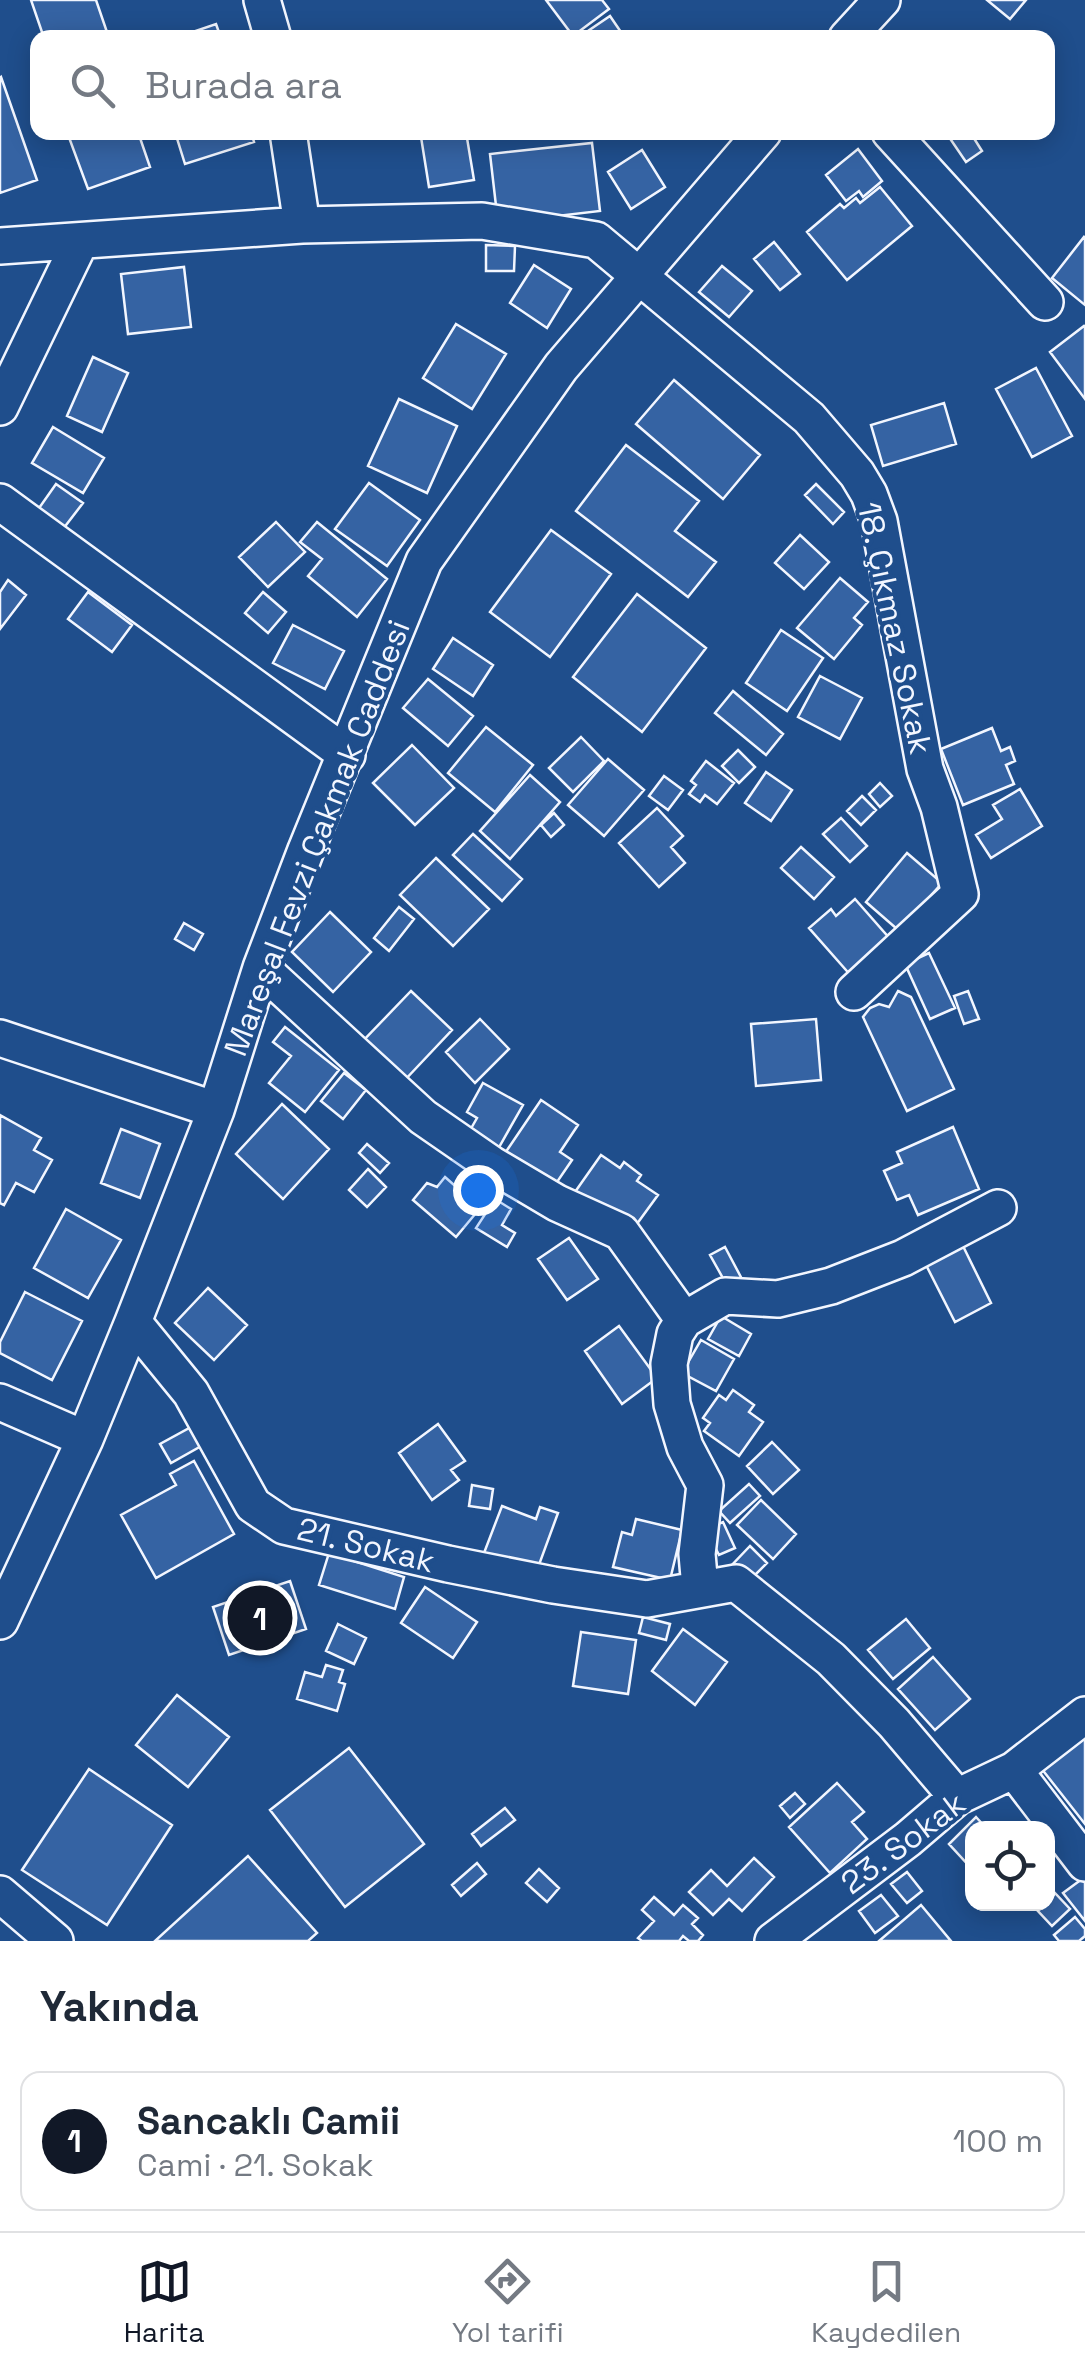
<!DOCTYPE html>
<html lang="tr">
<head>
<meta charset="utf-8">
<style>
	body { margin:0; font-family:"Space Grotesk",sans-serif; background:#f6f6f7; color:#1f2937 }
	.controls { position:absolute; right:30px; bottom:30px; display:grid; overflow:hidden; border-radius:20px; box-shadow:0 5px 25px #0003 }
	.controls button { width:90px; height:90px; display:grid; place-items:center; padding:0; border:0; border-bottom:2px solid #e0e1e3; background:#fff; color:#1f2937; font:50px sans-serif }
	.you { position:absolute; left:478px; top:1190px; width:35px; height:35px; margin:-25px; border:8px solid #fff; border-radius:50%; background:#1a73e8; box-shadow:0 0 0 15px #1a73e833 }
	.badge { display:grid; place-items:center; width:65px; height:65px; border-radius:50%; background:#111827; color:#fff; font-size:32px; font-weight:700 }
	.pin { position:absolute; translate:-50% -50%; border:5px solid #fff; box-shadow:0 2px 10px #0006 }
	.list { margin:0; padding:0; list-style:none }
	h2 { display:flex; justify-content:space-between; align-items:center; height:130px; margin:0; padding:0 40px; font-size:42px }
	h2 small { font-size:32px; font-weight:400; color:#747a83 }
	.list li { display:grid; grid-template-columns:65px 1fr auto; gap:30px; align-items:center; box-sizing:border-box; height:140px; margin:0 20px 20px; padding:0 20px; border:2px solid #e0e1e3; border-radius:20px }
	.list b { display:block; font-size:38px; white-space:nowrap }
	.list p { margin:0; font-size:32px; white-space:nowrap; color:#747a83 }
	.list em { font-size:32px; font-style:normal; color:#747a83 }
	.icon { flex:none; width:55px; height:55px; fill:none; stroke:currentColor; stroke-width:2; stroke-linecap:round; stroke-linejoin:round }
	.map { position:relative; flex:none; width:1085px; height:1941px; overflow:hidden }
	.search { position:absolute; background:#fff; box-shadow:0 5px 25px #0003; left:30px; right:30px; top:30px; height:110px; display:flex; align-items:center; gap:25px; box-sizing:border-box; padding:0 35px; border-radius:20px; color:#747a83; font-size:38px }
	.sheet { height:290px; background:#fff }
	nav { display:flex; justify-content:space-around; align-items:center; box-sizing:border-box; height:140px; border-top:2px solid #e0e1e3; background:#fff; font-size:28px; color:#747a83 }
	nav a { display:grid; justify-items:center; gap:5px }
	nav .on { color:#111827 }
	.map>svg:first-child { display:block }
	.building { fill:#3563a3; stroke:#f2f6ff; stroke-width:2.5 }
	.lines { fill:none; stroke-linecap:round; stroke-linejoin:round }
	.minor-casing { stroke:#f2f6ff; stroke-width:40 }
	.minor { stroke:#1f4e8c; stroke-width:35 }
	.labels { text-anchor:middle; stroke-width:8; stroke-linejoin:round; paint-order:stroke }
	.street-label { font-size:32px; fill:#f2f6ff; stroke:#1f4e8c }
</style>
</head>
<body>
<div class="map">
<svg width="1085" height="1941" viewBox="0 0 1085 1941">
	<rect width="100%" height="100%" fill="#1f4e8c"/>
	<path class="building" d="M31 0H96L109 38H44Z
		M546 0H602L609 9 573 36Z
		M987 0H1026L1010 19Z
		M610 16 625 38H587L585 33Z
		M216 24 221 38H175Z
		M1 77 37 180 0 193V78Z
		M67 132H138L150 167 88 189Z
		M175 132H251L254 142 185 164Z
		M447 132H466L474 180 429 187 421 137Z
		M956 132H970L982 151 966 162 949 137Z
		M592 143 600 211 498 223 490 154Z
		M858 149 882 181 863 197 859 191 846 201 826 175Z
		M642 150 665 187 631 209 608 172Z
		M880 187 912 226 847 280 807 232 840 204 844 208 856 198 860 203Z
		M1084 237 1085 238V305L1052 278Z
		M774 242 800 274 780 290 754 259Z
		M486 245 515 246 514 271H486Z
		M534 265 571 289 547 328 510 303Z
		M722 266 752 291 729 317 699 292Z
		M184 267 191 327 128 334 121 274Z
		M456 324 506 354 472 409 423 378Z
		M1084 326 1085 327V399L1050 352Z
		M93 357 128 373 102 432 67 416Z
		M1036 368 1072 436 1032 457 996 389Z
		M674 380 760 455 723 499 636 424Z
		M399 399 457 426 427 493 368 466Z
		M944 403 956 444 883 466 871 425Z
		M53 427 104 458 83 493 32 463Z
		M626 445 699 501 675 531 716 562 688 597 576 511Z
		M369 483 420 520 387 566 335 529Z
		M56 484 83 503 63 529 37 511Z
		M816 484 844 512 833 524 805 495Z
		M276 522 305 552 268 587 239 557Z
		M317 522 387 579 357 617 308 576 322 559 300 542Z
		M551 530 611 574 550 657 490 612Z
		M800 535 829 562 804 589 775 563Z
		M840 578 868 602 854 618 862 625 834 659 797 628Z
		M8 580 26 595 0 629V592Z
		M88 592 132 625 112 652 68 619Z
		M263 592 286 612 268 633 245 613Z
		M637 594 706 648 642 732 573 677Z
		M293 625 344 651 325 689 273 663Z
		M781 630 823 658 787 711 746 683Z
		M453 638 493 665 473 696 433 669Z
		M820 676 862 698 840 739 798 717Z
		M428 679 473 716 448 746 403 708Z
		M733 691 783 734 766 755 715 713Z
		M486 727 533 765 495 812 448 773Z
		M992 728 1001 751 1010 747 1015 761 1006 765 1014 784 963 805 941 749Z
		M581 737 604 761 573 792 549 768Z
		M412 745 454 788 415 825 373 783Z
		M738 750 755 767 739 783 722 766Z
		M608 759 644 790 604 836 568 805Z
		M706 761 734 783 717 804 705 795 700 802 689 794 696 785 691 781Z
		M766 772 792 790 771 821 745 803Z
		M530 775 560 802 510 859 480 831Z
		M664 776 683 790 668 810 649 796Z
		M880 783 892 796 880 807 869 794Z
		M1020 789 1042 826 991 858 976 835 1002 819 993 805Z
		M862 796 876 810 861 825 847 811Z
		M657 808 683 836 671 847 685 863 659 887 619 843Z
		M554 813 564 825 551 837 541 825Z
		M841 818 867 846 850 862 823 834Z
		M473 834 522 879 502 901 453 855Z
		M801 847 834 877 814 899 781 868Z
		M907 853 942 883 925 902 930 906 905 936 866 902Z
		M436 858 489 909 453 946 400 895Z
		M855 899 891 940 853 978 809 928 831 909 836 916Z
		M399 907 414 919 389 951 374 938Z
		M330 912 371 952 333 992 292 952Z
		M184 923 203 934 194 950 175 939Z
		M929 953 955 1008 930 1019 905 964Z
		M411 991 452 1030 402 1083 361 1043Z
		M898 991 911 997 954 1089 907 1111 863 1017 870 1008 879 1004 889 1007Z
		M968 991 979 1019 964 1024 954 996Z
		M480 1019 509 1049 475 1083 446 1052Z
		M816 1019 821 1080 756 1086 751 1024Z
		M285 1027 339 1070 305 1112 269 1083 291 1056 273 1042Z
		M344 1073 366 1090 343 1119 321 1101Z
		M483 1083 523 1105 498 1149 469 1132 477 1118 467 1112Z
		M541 1100 578 1125 560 1152 572 1160 555 1185 501 1159Z
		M282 1104 329 1149 283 1199 236 1154Z
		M0 1115 41 1138 34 1150 52 1160 34 1192 16 1183 4 1205 0 1203Z
		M953 1127 979 1189 918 1215 909 1195 897 1200 884 1171 902 1163 897 1152Z
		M121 1129 160 1144 140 1198 101 1183Z
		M367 1144 389 1163 380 1173 359 1153Z
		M601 1155 620 1168 624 1162 641 1175 637 1181 658 1195 631 1232 575 1192Z
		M368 1169 386 1187 367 1207 349 1190Z
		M445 1177 454 1185 459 1179 486 1201 456 1237 413 1200 427 1183 437 1187Z
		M495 1199 511 1209 502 1225 515 1233 507 1247 476 1228Z
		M66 1209 121 1240 88 1298 34 1268Z
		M569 1238 598 1279 567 1300 538 1259Z
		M962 1244 991 1303 955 1322 925 1263Z
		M725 1247 743 1281 729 1289 710 1255Z
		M208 1288 247 1325 214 1360 175 1323Z
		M25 1292 82 1321 52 1380 0 1353V1342Z
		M721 1316 751 1334 739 1356 708 1339Z
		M619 1326 657 1378 622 1404 585 1351Z
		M701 1340 734 1359 716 1391 682 1373Z
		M733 1390 754 1405 749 1412 763 1422 739 1456 704 1431 710 1423 703 1418 719 1395 726 1400Z
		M438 1424 465 1461 451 1470 459 1480 432 1500 399 1453Z
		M193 1426 203 1445 171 1463 160 1444Z
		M772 1442 799 1470 773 1494 747 1466Z
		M194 1461 234 1534 156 1578 121 1515 176 1485 170 1474Z
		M749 1484 760 1496 730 1523 719 1511Z
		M472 1485 493 1489 490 1509 469 1506Z
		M761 1500 796 1534 773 1559 737 1525Z
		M502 1506 536 1519 540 1507 558 1513 536 1573 484 1553Z
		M636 1519 682 1530 670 1580 613 1567 622 1532 632 1535Z
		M723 1522 735 1548 719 1555 706 1529Z
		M750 1546 767 1563 747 1583 730 1567Z
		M329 1553 404 1577 395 1609 319 1585Z
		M290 1581 306 1629 229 1655 213 1607Z
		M425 1587 477 1622 453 1658 401 1623Z
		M643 1617 670 1624 666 1640 639 1633Z
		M906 1619 930 1648 893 1679 868 1650Z
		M338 1624 366 1638 354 1664 326 1651Z
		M683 1629 727 1662 695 1705 652 1671Z
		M581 1632 636 1640 628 1694 573 1686Z
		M933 1657 970 1699 935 1730 898 1689Z
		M326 1665 343 1670 339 1682 345 1684 337 1711 297 1699 305 1672 322 1677Z
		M177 1695 229 1737 188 1787 136 1745Z
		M1085 1733V1824L1041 1768Z
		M349 1748 424 1844 345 1907 270 1810Z
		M89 1769 172 1825 107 1925 22 1870Z
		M837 1783 864 1812 852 1822 867 1839 830 1873 789 1827Z
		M795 1793 805 1804 790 1818 780 1806Z
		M505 1808 515 1820 481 1846 472 1834Z
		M976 1817 986 1828H972V1869L949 1844Z
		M248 1856 317 1933 308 1941H155Z
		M754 1858 774 1877 742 1911 729 1899 713 1915 689 1892 711 1870 727 1886Z
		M477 1863 486 1874 461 1896 452 1885Z
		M539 1869 559 1888 547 1902 526 1883Z
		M907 1872 922 1891 907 1903 891 1884Z
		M1082 1879 1085 1883V1921L1063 1893Z
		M1055 1893 1070 1909 1052 1926 1037 1910 1048 1904Z
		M881 1895 898 1916 875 1933 859 1911Z
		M654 1897 674 1915 683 1905 698 1918 692 1924 703 1935 698 1941H689L683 1936 679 1941H642L638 1938 654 1921 642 1910Z
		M921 1905 951 1941H879Z
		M1075 1917 1085 1929V1936L1079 1941H1059L1054 1935Z"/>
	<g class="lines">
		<defs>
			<path id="minor" d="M262 0 273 38
				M847 38 882 0
				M288 132 302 225
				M890 132 1045 302
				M0 246 302 225 482 221 596 240 809 418 857 474 869 494 879 521 925 769 939 807 960 894 854 992
				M0 407 80 242
				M0 502 347 755
				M261 968 423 1117 491 1164 557 1203 621 1232 684 1320
				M0 1038 216 1110
				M133 1322 191 1393 253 1505 284 1526 448 1564 553 1585 647 1599 736 1583 831 1659 894 1723 957 1797
				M0 1402 85 1439
				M700 1588 697 1554 705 1485 685 1447 672 1404 669 1364 675 1334 684 1320 725 1296 778 1299 831 1286 903 1258 998 1208
				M0 1621 85 1439 133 1322 216 1110 261 968 306 850 424 561 561 367 763 132
				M1014 1770 1085 1863
				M0 1894 55 1941
				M773 1941 908 1839 957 1797 1014 1770 1085 1715"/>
		</defs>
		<use href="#minor" class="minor-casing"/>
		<use href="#minor" class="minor"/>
	</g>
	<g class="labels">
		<g class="street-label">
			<text transform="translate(895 628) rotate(78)" y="11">18. Çıkmaz Sokak</text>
			<text transform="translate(317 838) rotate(-69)" y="11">Mareşal Fevzi Çakmak Caddesi</text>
			<text transform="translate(366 1545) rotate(14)" y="11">21. Sokak</text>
			<text transform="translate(903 1843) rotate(-37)" y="11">23. Sokak</text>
		</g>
	</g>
</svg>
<div class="controls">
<button><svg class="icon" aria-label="locate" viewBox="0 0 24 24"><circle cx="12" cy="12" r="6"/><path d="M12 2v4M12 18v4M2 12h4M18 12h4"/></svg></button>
</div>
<div class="you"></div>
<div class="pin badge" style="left:260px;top:1618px">1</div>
<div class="search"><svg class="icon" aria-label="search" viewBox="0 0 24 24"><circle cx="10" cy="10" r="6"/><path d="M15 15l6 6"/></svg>Burada ara</div>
</div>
<section class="sheet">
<h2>Yakında<small></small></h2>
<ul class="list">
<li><span class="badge">1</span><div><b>Sancaklı Camii</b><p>Cami · 21. Sokak</p></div><em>100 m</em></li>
</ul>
</section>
<nav>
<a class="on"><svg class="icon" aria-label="map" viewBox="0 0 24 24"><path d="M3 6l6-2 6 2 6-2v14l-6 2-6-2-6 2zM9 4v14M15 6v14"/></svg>Harita</a>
<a><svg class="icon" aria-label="directions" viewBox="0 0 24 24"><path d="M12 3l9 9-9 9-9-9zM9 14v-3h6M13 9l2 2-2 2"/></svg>Yol tarifi</a>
<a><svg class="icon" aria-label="saved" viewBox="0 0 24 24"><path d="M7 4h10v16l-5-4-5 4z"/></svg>Kaydedilen</a>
</nav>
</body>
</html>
